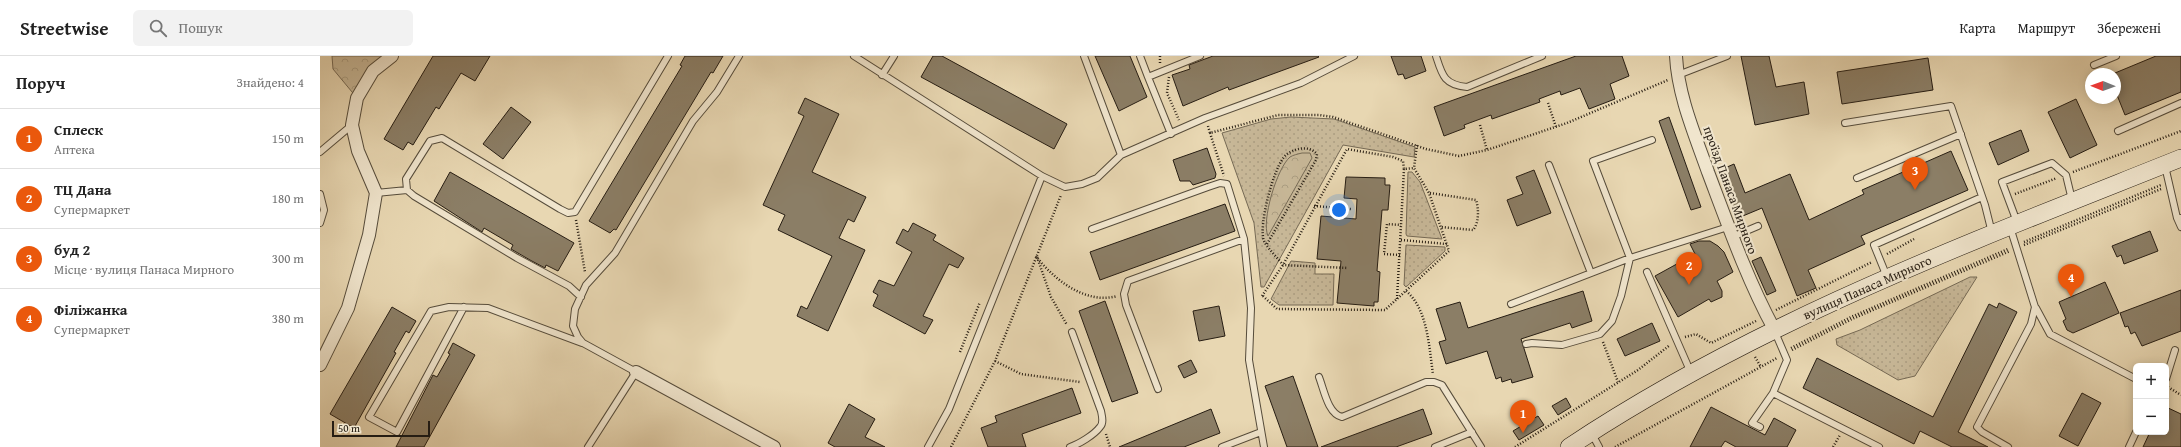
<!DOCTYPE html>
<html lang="uk">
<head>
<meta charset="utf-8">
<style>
	body { margin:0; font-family:"Gentium Book Plus",serif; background:#f2f2f2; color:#222 }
	.controls { position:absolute; right:12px; bottom:12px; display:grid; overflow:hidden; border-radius:6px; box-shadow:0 2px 10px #0003 }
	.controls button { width:36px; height:36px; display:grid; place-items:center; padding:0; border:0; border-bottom:1px solid #e0e0e0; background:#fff; color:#222; font:20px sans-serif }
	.compass { position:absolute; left:1765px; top:12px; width:36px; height:36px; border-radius:50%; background:#fff; box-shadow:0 2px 10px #0003; rotate:271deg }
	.scale { position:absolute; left:12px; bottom:10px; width:98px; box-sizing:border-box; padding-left:4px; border:2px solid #261d13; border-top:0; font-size:11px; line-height:14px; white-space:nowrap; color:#261d13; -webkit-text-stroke:3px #f0e5cd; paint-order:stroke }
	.you { position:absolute; left:1019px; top:154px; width:14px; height:14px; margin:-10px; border:3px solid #fff; border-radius:50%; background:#1a73e8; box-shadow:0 0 0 6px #1a73e833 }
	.badge { display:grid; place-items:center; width:26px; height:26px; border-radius:50%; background:#ea580c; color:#fff; font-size:13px; font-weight:700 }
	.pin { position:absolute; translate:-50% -33px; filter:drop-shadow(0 1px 2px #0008) }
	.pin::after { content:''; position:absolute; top:21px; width:14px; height:12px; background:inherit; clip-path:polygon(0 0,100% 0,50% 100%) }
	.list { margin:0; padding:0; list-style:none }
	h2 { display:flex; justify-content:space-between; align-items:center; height:52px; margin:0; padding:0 16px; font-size:17px }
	h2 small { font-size:13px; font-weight:400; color:#767676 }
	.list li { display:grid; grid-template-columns:26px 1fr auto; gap:12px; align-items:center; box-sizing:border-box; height:60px; padding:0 16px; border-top:1px solid #e0e0e0 }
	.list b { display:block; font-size:15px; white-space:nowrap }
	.list p { margin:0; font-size:13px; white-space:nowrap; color:#767676 }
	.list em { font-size:13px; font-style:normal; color:#767676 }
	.icon { flex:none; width:22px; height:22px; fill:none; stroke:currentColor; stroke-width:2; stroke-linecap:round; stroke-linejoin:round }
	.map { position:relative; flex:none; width:1861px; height:391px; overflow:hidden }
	header { display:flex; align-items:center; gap:24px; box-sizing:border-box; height:56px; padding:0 20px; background:#fff; border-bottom:1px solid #e0e0e0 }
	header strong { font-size:19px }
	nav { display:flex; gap:22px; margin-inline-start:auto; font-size:14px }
	.search { width:280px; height:36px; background:#f2f2f2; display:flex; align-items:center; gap:10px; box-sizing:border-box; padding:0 14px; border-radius:6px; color:#767676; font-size:15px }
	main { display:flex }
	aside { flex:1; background:#fff }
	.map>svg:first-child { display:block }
	.grass { fill:url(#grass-dots); stroke:#766a55 }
	.forest { fill:url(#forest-crowns); stroke:#766a55 }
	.building { fill:#8b7e66; stroke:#261d13 }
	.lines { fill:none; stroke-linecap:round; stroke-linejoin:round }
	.lane-casing { stroke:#564c3b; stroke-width:8 }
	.street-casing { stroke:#564c3b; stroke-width:14 }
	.secondary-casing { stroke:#261d13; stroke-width:18 }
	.path { stroke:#261d13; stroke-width:2.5; stroke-dasharray:1 2; stroke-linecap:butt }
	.lane { stroke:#f0e5cd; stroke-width:6 }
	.street { stroke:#f0e5cd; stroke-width:12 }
	.secondary { stroke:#f0e5cd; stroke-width:17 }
	.labels { text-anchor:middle; stroke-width:4; stroke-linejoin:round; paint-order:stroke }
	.street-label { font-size:13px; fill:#261d13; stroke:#f0e5cd }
</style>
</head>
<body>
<header>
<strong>Streetwise</strong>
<div class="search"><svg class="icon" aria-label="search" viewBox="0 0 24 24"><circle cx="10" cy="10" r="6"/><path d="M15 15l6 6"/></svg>Пошук</div>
<nav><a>Карта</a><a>Маршрут</a><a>Збережені</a></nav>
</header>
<main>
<aside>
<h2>Поруч<small>Знайдено: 4</small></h2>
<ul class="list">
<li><span class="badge">1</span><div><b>Сплеск</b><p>Аптека</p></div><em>150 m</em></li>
<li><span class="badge">2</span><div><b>ТЦ Дана</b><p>Супермаркет</p></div><em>180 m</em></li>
<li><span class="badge">3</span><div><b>буд 2</b><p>Місце · вулиця Панаса Мирного</p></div><em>300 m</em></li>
<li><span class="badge">4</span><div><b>Філіжанка</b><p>Супермаркет</p></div><em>380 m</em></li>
</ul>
</aside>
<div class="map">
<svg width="1861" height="391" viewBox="0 0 1861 391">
	<defs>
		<pattern id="grass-dots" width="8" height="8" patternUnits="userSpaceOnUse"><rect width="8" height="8" fill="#c7b797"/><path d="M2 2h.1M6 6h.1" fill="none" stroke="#ab9d81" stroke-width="1.8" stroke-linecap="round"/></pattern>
		<pattern id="forest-crowns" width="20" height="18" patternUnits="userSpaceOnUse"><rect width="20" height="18" fill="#c7b797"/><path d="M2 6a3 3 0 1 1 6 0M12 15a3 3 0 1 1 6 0" fill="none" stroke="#ab9d81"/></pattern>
	</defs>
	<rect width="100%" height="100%" fill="#e8d7b2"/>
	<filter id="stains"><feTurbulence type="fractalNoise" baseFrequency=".005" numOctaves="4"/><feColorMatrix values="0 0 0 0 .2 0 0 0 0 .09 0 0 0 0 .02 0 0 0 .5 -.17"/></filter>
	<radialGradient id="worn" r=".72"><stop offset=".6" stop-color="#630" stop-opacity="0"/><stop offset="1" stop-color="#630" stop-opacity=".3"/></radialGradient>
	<path class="grass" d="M971 61 1014 63 1095 91 1094 101 1023 89 944 231H941L934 167 902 77 951 63Z
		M1088 116H1092L1100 126 1122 183 1087 180 1086 178Z
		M1086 189 1125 191V195L1086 231 1084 229Z
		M971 205 995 207V218H1014L1013 249H959L951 243Z
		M1650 221H1657L1595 320 1578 324 1517 289 1516 283 1540 274Z"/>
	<path class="forest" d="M12 0H72L37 42 13 13Z
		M982 97H990L992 102 948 180C941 165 957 112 970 101 973 99 978 98 982 97Z"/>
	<path class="building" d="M113 0H170L155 25 141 17 119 53 116 51 93 89 88 86 83 94 64 83Z
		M365 0H403L393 17 391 16 296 174 294 173 290 177 269 165 362 10 360 9Z
		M613 0H622L747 68 734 93 601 21Z
		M775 0H810L827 41 799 55Z
		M893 0H998L999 1 909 34 908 31 863 50 852 19 870 13 869 9Z
		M1071 0H1101L1106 15 1085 23 1083 18 1078 19Z
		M1256 0H1302L1309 20 1290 28 1295 43 1269 53 1260 32 1241 39 1240 35 1219 43 1220 46 1172 63 1171 59 1144 69 1145 72 1124 80 1114 51Z
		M1421 0H1449L1456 31 1484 26 1489 58 1435 69Z
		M1836 0H1861V36L1805 59 1795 34V17Z
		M1608 2 1613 34 1522 48 1517 16Z
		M485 42 519 58 492 116 546 141 534 166 528 163 519 182 545 194 508 275 477 260 481 250 487 253 512 200 458 174 465 159 443 149 484 60 478 57Z
		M1756 43 1777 89 1750 102 1728 56Z
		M191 51 211 66 183 103 163 88Z
		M1349 61 1381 151 1371 154 1339 65Z
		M1701 74 1709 95 1678 109 1669 87Z
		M887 92 896 118 895 122 873 129 870 125H860L853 104Z
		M1631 95 1648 134 1541 180 1545 188 1488 214 1496 232 1477 240 1442 152 1418 162 1398 115 1414 108 1425 137 1470 118 1489 164 1544 138 1542 134Z
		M1214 114 1231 157 1197 170 1187 144 1203 138 1196 121Z
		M130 116 254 187 238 215 226 209 225 212 210 204 191 193 193 189 164 172 162 176 114 145Z
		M1026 121 1065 122V129H1070L1068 154H1062L1057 215 1060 216 1058 246H1054V250L1017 247 1021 205 997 203 1001 160 1036 163 1037 143 1024 142Z
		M905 148 915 175 780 224 770 196Z
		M593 167 616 179 613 184 644 202 638 212 629 208 603 260 613 264 605 278 553 250 558 239 553 236 559 224 574 230 592 196 576 187 583 173 588 176Z
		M1830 175 1838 195 1804 208 1801 199 1797 201 1792 190Z
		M1379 185H1390L1398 190 1404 196 1413 216 1397 225 1402 235V241L1391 246 1389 243 1358 261 1335 220 1375 198 1370 188Z
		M1441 201 1456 235 1447 239 1432 205Z
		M1785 226 1799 257 1753 277 1747 274 1743 265 1746 263 1739 246Z
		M1861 234V275L1822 290 1815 276 1811 278 1808 270 1805 271 1800 257Z
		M1263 235 1272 265 1252 272 1250 267 1201 283 1213 321 1192 327 1191 323 1182 326 1181 321 1176 323 1167 295 1126 308 1119 286 1126 284 1116 253 1140 246 1148 272Z
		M785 245 818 337 792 346 759 255Z
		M1679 247 1697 256 1638 376 1668 391H1632L1600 375 1594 388 1483 332 1497 302 1613 361 1669 248 1677 252Z
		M899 250 905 280 879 285 873 255Z
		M72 251 96 265 89 277 86 275 74 296 76 297 34 372 10 358Z
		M1332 267 1340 285 1305 300 1297 283Z
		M133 287 155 299 104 391H76L113 319 117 321 130 298 128 297Z
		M871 304 877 316 864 322 858 310Z
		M973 320 998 391H967L945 330Z
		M752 332 761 357 702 378 706 391H668L661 372 677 366 675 360Z
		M1762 337 1781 347 1758 390 1739 380Z
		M1246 342 1251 351 1238 359 1232 350Z
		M529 348 555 363 545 381 565 391H515L508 387Z
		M1391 351 1445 379 1454 362 1476 374 1467 391H1416L1405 385 1401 391H1370Z
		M1846 351 1861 358V391H1823L1830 376H1846Z
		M891 353 900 377 864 391H799Z
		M1103 353 1112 378 1076 391H1001Z
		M1218 360 1224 369 1199 384 1193 375Z"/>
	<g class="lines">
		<defs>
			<path id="lane" d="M534 0 722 120 745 131 762 128 777 122 801 99 885 62 981 27 1034 0
				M764 0 801 99
				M820 0 828 21 880 0
				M1116 0C1122 19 1124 29 1147 31L1222 0
				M1774 9 1796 0
				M562 19 574 0
				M1358 19 1407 0
				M828 21 851 78
				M1525 67 1631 50 1665 149 1672 177
				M1798 75 1861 47
				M0 96 32 69
				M1229 109 1271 217
				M1845 110 1857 162H1861
				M1537 122 1641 78
				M56 137 87 134
				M0 138 4 154 0 167
				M1857 162 1861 171
				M1697 166 1682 126 1732 107 1746 119 1752 144
				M772 173 888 131 900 127 907 128 924 183 931 252 929 304 944 391
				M1412 181 1438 170
				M1327 216 1371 317
				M1567 221 1554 189 1662 141
				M261 241 249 230 197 202 94 140 87 134 86 123 110 85 122 82 240 153 248 157 255 156 348 0
				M1191 248 1310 202 1408 171
				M144 251 77 376 49 361 111 255 129 251 168 252 262 287
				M1716 252 1730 278 1816 323
				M1455 276 1467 304 1453 337 1559 391
				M1206 288 1212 287 1242 289 1280 278 1292 265 1301 240 1310 202 1273 105 1332 84
				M999 321C1004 334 1008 358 1022 361L1106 326H1114L1122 329 1161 391
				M1846 323 1855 294
				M838 333 806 249 804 238 808 225 924 183
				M1440 371 1432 367 1453 337
				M1272 378 1279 391
				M268 391 316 316 263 287 258 281 253 270 255 253 266 229 295 197 373 65 397 36 419 0
				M608 391 629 353 722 120
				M750 391C759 388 774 379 780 371 784 367 782 360 781 355L752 276
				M902 391 941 376
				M1115 391 1152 376
				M1688 391 1662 376 1657 371 1711 268 1715 251 1690 171
				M1809 391 1816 376"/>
			<path id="street" d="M1356 0C1358 40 1375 79 1388 116 1408 169 1427 223 1454 273
				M0 309 28 252 49 179 56 137 38 95 32 69 37 42 53 15 72 0
				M316 316 454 391"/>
			<path id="secondary" d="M1249 391C1438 265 1651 186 1861 102"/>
		</defs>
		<use href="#lane" class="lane-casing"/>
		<use href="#street" class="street-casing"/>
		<use href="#secondary" class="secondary-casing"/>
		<path class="path" d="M840 7V0
			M849 21 847 37 859 64
			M1228 47 1236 71
			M1160 69 1167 94
			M888 70 890 77 958 59H999L1013 61 1106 93 1139 100 1167 94 1247 67 1348 24
			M890 77 904 120
			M1753 116 1861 75
			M1110 137 1156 144C1159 153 1159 167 1153 174L1121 171
			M1695 138 1737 122
			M994 150 1031 153
			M256 164 265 216
			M1081 184 1127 188
			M1704 186 1841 129
			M947 188 996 104 997 98C989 89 975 92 966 99 954 109 938 170 944 185 948 193 958 202 963 209L1028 212
			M1704 189 1841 133
			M1567 198 1594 183
			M1080 199 1064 198 1067 168 1081 169
			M716 200C733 223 766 249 797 240
			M717 201 731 241 747 269
			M1086 235C1108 253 1109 292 1113 318
			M942 240 963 209 1027 93 1073 101 1083 105 1084 113
			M943 240 957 253 1065 254 1129 195 1109 137 1094 112 1097 89
			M1077 243 1084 113 1094 112
			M1456 254 1552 206
			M1365 281 1376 278 1391 287 1436 265
			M1283 286 1298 326
			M1471 292 1531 261 1688 193
			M1472 294 1532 263 1690 195
			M640 296 660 246
			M1435 301 1441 311
			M675 305 701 318 760 326
			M1848 331 1861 339
			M786 378 790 391
			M631 391 675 305 741 139
			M1195 391 1318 314 1350 289
			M1295 391 1457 302
			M1513 391 1520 379"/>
		<use href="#lane" class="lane"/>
		<use href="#street" class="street"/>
		<use href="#secondary" class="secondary"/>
	</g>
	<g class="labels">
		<g class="street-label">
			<text transform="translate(1411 134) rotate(70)" y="5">проїзд Панаса Мирного</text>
			<text transform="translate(1547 231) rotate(-24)" y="5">вулиця Панаса Мирного</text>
		</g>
	</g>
	<rect width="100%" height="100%" filter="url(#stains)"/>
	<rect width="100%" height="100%" fill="url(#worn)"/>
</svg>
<div class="controls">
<button>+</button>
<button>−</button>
</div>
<svg class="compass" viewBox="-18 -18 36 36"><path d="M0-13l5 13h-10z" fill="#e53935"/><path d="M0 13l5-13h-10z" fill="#767676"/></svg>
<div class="scale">50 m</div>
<div class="you"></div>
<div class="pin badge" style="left:1203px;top:377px">1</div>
<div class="pin badge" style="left:1369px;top:229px">2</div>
<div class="pin badge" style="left:1595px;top:134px">3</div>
<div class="pin badge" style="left:1751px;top:241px">4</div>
</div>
</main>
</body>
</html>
